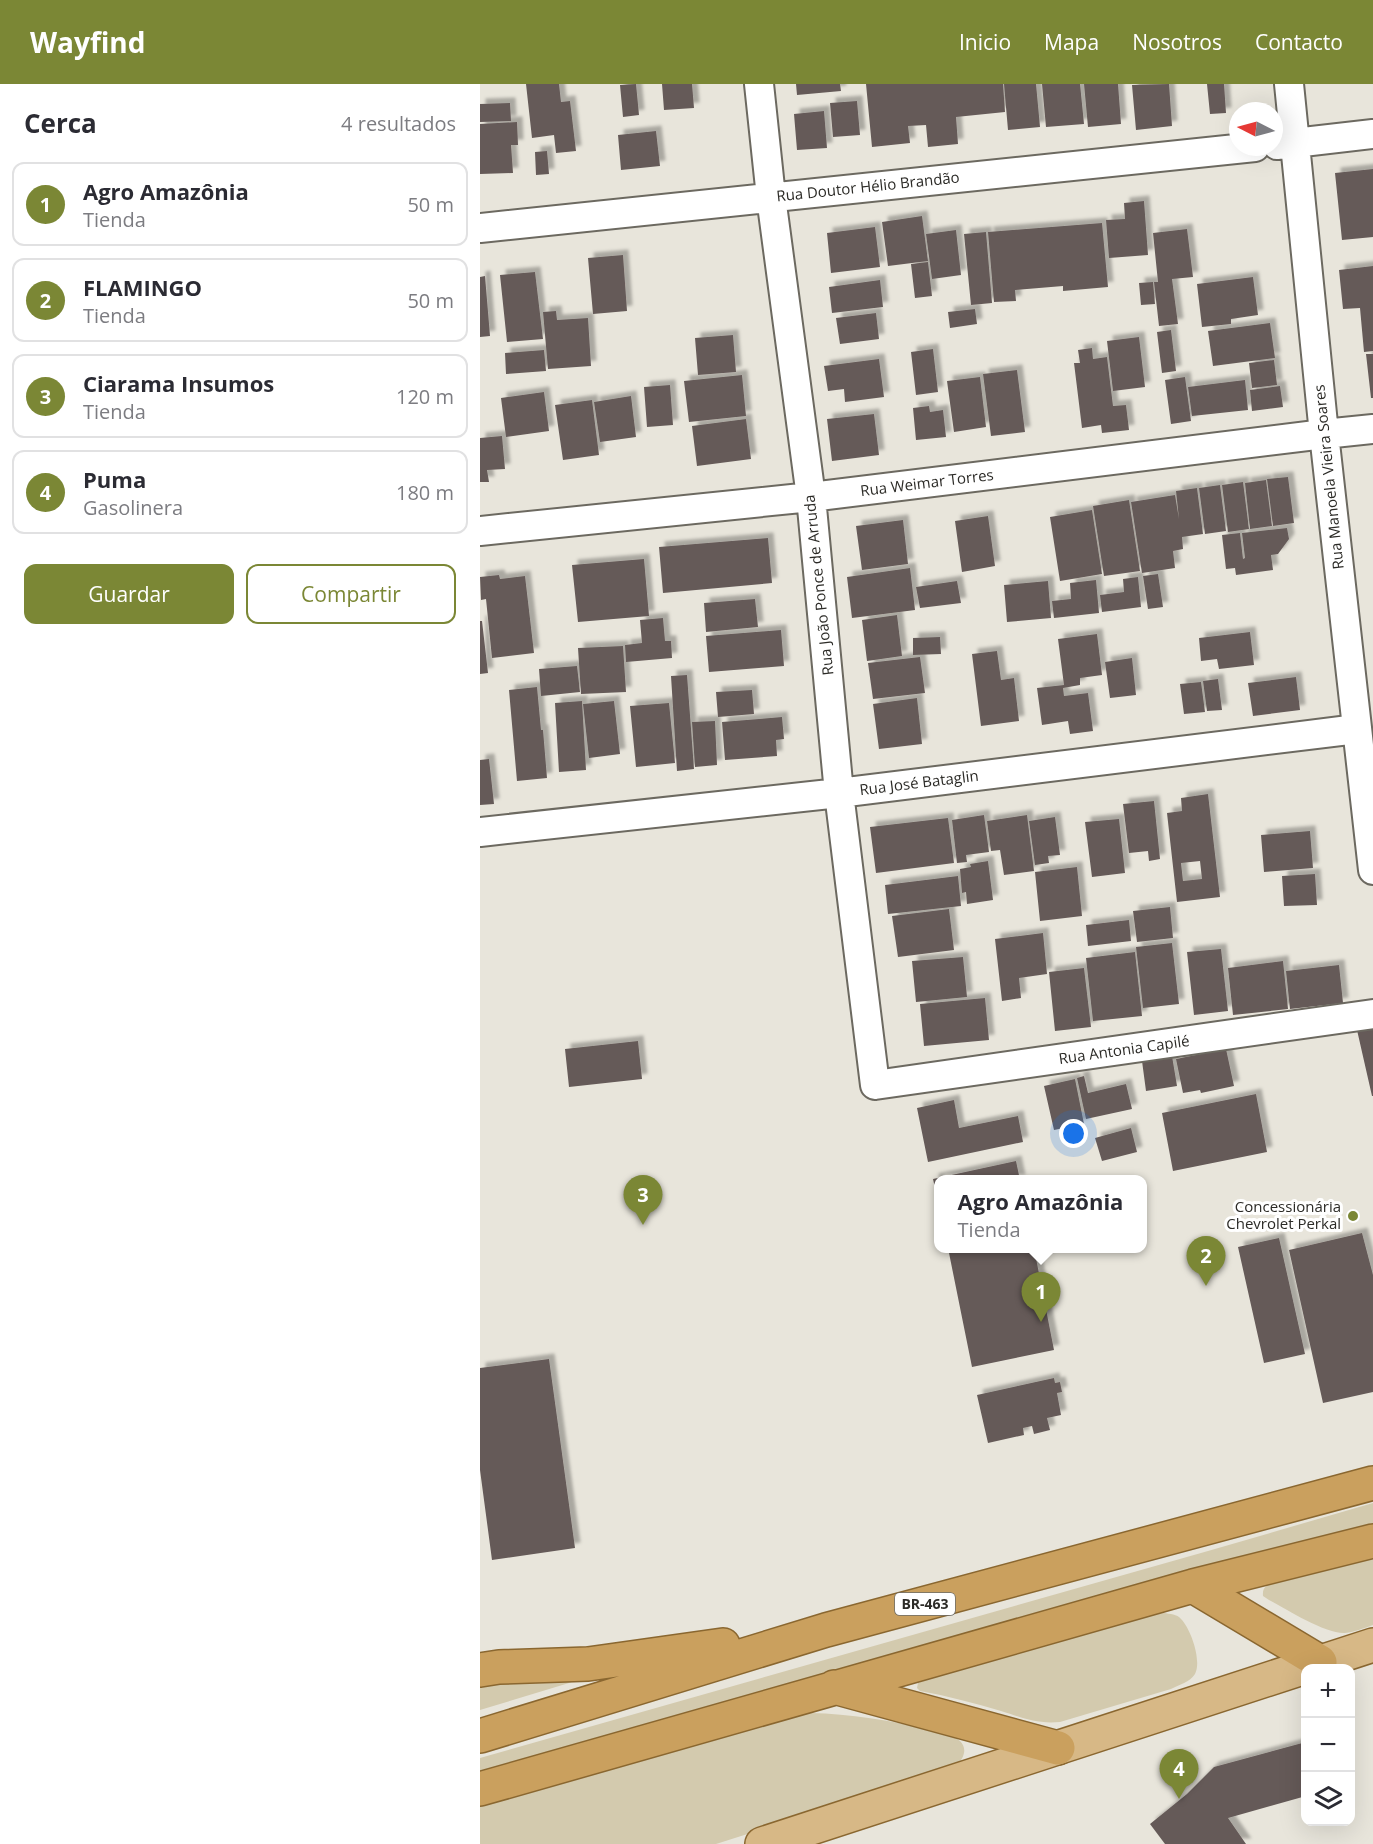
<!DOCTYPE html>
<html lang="es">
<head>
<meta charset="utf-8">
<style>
	body { margin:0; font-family:"Open Sans",sans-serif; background:#f7f7f7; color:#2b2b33 }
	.controls { position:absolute; right:18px; bottom:18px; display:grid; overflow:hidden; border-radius:12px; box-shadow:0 6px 24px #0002 }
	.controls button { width:54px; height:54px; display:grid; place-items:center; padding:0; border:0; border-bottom:2px solid #e1e1e2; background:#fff; color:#2b2b33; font:30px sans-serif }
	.compass { position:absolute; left:749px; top:18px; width:54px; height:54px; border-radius:50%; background:#fff; box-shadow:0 6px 24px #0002; rotate:276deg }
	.you { position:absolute; left:594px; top:1050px; width:21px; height:21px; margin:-15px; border:4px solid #fff; border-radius:50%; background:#1a73e8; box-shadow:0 0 0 9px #1a73e833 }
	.badge { display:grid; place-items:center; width:39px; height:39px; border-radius:50%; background:#7b8735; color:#fff; font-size:20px; font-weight:700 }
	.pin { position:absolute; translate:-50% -50px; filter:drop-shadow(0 2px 3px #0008) }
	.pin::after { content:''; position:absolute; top:32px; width:21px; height:18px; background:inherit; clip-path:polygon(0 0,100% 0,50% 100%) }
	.popup { position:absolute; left:454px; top:1091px; width:213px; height:78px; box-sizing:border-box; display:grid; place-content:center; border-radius:12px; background:#fff; filter:drop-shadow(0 2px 4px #0005); font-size:20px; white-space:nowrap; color:#7c7c81 }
	.popup b { font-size:22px; color:#2b2b33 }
	.popup::after { content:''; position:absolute; left:50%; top:100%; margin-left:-12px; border:12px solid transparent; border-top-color:#fff }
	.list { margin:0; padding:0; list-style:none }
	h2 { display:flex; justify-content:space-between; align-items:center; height:78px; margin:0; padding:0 24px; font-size:26px }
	h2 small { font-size:20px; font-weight:400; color:#7c7c81 }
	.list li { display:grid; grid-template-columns:39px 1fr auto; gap:18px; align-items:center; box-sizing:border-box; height:84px; margin:0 12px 12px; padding:0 12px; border:2px solid #e1e1e2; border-radius:12px }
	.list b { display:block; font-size:22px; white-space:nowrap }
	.list p { margin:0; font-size:20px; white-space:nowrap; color:#7c7c81 }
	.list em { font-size:20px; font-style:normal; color:#7c7c81 }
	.actions { display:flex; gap:12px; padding:18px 24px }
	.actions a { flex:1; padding:14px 0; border:2px solid #7b8735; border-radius:12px; text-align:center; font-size:21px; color:#7b8735 }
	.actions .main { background:#7b8735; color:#fff }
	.icon { flex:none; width:33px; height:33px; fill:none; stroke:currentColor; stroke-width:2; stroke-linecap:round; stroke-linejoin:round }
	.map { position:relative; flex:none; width:893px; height:1760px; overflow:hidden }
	header { display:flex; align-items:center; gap:36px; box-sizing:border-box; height:84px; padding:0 30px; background:#7b8735; color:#fff }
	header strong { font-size:28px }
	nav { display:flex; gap:33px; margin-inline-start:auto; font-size:21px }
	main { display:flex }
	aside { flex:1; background:#fff }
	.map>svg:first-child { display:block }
	.green { fill:#d3caae }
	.building { fill:#655a58; fill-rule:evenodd; filter:url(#shadow) }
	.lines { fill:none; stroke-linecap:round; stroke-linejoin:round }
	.minor-casing { stroke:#6c6960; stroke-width:32 }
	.primary-casing { stroke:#8a6730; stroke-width:36 }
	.trunk-casing { stroke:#8a6730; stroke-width:36 }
	.minor { stroke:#fff; stroke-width:28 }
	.primary { stroke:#d7b886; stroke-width:33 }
	.trunk { stroke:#caa05e; stroke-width:33 }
	.poi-dot { fill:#7b8735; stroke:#fff; stroke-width:2 }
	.labels { text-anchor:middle; stroke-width:6; stroke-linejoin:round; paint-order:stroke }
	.shield { fill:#fff; stroke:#6b6b68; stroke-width:1.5 }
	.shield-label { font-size:14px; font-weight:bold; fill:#2c2b27 }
	.street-label { font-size:15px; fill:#2c2b27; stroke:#fff }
	.poi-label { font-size:15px; fill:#2c2b27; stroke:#fff; text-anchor:end }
</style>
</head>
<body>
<header>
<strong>Wayfind</strong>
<nav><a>Inicio</a><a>Mapa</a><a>Nosotros</a><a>Contacto</a></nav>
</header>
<main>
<aside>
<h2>Cerca<small>4 resultados</small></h2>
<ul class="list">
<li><span class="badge">1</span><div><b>Agro Amazônia</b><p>Tienda</p></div><em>50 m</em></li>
<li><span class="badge">2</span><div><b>FLAMINGO</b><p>Tienda</p></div><em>50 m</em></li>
<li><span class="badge">3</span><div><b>Ciarama Insumos</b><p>Tienda</p></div><em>120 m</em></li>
<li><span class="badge">4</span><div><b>Puma</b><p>Gasolinera</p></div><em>180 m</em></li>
</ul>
<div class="actions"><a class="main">Guardar</a><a>Compartir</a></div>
</aside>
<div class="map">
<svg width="893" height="1760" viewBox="0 0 893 1760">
	<defs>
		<filter id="shadow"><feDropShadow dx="5.5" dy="-5.5" stdDeviation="1.5" flood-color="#0004"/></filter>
	</defs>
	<rect width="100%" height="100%" fill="#e8e5db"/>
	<path class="green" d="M893 1419V1439L733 1480 0 1689V1674L728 1467Z
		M893 1474V1541C884 1544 875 1548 865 1549 845 1550 808 1526 789 1516L783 1512C782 1502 788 1501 796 1498Z
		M684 1529C690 1530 697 1530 701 1535 711 1545 722 1577 715 1590 710 1598 699 1601 691 1605L580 1638C556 1640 544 1634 521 1627 495 1619 467 1612 440 1607L437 1604 438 1599 448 1595 675 1530Z
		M96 1596 89 1599 0 1626V1597Z
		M330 1629C371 1630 410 1636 449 1646 459 1648 471 1650 480 1657 483 1660 485 1664 484 1669 482 1679 474 1683 465 1687L236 1760H0V1719L307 1632Z"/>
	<path class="building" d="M46 0H79L81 18 90 17 96 67 76 69 74 51 52 54Z
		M156 0 159 31 143 33 140 1Z
		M182 0H212L214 24 184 26Z
		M316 0H360L361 7 317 11Z
		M386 0H523L525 28 476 33 478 60 448 63 446 41 428 42 430 59 392 63Z
		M524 0H556L560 43 528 46Z
		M562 0H600L604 40 566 43Z
		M604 0H638L641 40 608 43Z
		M689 0 692 42 656 46 652 1Z
		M727 0H744L746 29 730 30Z
		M377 17 380 51 353 53 350 19Z
		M30 19 31 37 0 38V20Z
		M344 27 347 64 317 66 314 30Z
		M37 38 38 61H31L33 89 0 90V40Z
		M176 47 180 82 141 86 138 51Z
		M67 67 69 90 56 91 55 68Z
		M893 85V153L862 156 855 89Z
		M664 117 668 171 629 174 626 136 645 135 644 119Z
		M442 132 448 177 408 182 402 138Z
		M622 139 628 203 583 207V202L535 206 536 217 514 218 508 148Z
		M395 143 400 183 351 189 347 149Z
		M707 145 713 193 692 195 698 240 679 242 674 198H678L673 149Z
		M476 146 481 191 452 195 446 150Z
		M506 148 512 219 491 221 484 150Z
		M143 171 147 227 113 230 108 174Z
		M448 178 452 212 435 214 431 180Z
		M893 182V267L884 268 880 224 863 225 859 186Z
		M55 188 63 255 27 258 20 191Z
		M5 192 10 252 0 253V193Z
		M773 193 778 231 751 235V240L722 243 717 200Z
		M400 196 403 223 352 229 349 203Z
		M673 198 675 220 661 221 659 199Z
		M495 225 497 240 470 244 468 228Z
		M76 227 77 236 108 234 111 282 68 285 63 228Z
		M396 229 399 255 360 260 356 234Z
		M790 239 795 274 733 282 728 247Z
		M691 246 696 287 682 289 677 248Z
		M253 251 256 288 218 291 215 254Z
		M659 253 665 303 633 307 627 257Z
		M612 264 613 275 627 273 633 322 646 321 649 346 622 349 621 341 602 344 594 279H600L598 266Z
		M453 265 458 308 436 311 431 268Z
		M64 266 66 287 26 290 25 269Z
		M886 270H893V314H891Z
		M399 275 404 313 365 318 364 305 348 307 344 282Z
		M794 276 797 301 772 304 769 279Z
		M537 286 545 348 511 352 503 290Z
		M262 291 266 332 209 338 204 297Z
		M500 293 506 343 474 348 467 297Z
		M705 293 711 337 691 340 685 296Z
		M765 296 768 326 712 332 708 303Z
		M190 301 193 341 167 343 164 303Z
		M800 302 803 323 772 327 770 306Z
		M64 308 69 347 26 353 21 314Z
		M151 312 156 353 120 358 114 318Z
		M112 316 119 371 83 376 75 321Z
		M449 322 450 328 463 326 466 353 436 356 433 324Z
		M394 330 399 371 352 377 347 335Z
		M266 335 271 375 217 382 212 342Z
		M22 352 25 385 7 386 9 398H0V354Z
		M808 393 814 439 793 442 787 395Z
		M786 396 792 442 770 445 765 399Z
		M763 398 769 445 748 448 742 401Z
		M740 401 746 447 725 450 719 404Z
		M717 404 723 450 702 453 703 465 693 467 695 484 662 489 651 418 695 411 699 435 696 407Z
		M649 416 660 487 624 492 613 422Z
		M612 426 622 490 580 497 570 433Z
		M508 432 515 482 482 488 475 437Z
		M423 436 428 480 382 486 376 442Z
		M807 444 809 455 798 470 791 471 793 486 756 491 755 484 746 485 742 451 760 449 763 475 765 474 762 449Z
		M288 454 292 499 183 509 179 463Z
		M164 475 169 532 98 538 92 481Z
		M430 484 435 526 372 534 367 493Z
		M678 490 683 523 668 525 663 492Z
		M19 491 20 495 45 492 54 569 12 574 6 515 1 516 0 493Z
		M658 493 661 523 622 528 620 511 644 508 643 495Z
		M616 496 619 529 574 534 572 517 591 515 590 499Z
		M477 497 481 519 440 524 436 503Z
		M568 497 571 534 527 538 524 501Z
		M275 515 278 543 226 548 224 519Z
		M417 531 422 572 387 577 382 536Z
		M183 534 185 557H191L192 574 146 578 145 561 162 559 160 536Z
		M0 537H2L8 589 0 590Z
		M301 546 304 582 229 588 226 552Z
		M770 548 774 581 739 585 737 575 721 577 719 554Z
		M617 550 622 591 600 594V601L583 604 584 612 608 609 613 647 590 650 588 637 562 641 557 604 584 601 578 555Z
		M460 553 461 570 433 571V554Z
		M143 562 146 608 101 610 98 564Z
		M517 567 521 596 534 594 539 637 501 642 492 570Z
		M440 573 445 609 393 615 388 579Z
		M652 574 656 611 630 614 625 578Z
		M97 582 100 608 61 612 59 585Z
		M207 591 214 685 197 687 191 592Z
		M816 593 820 626 773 632 768 599Z
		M738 595 742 626 727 627 723 597Z
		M721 598 725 628 704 630 700 600Z
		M57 603 61 646H63L67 694 37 697 29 606Z
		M272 606 274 630 238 633 236 608Z
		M437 614 442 660 399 665 393 620Z
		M102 617 106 686 79 688 75 619Z
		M134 617 140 670 109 674 103 620Z
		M189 619 195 679 156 683 150 622Z
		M302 633 304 655 296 656 297 672 245 676 242 638Z
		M235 637 237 681 215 683 212 638Z
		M9 675 14 720 0 721V676Z
		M728 710 740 813 697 818 687 729 702 727 701 714ZM720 777 722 795 703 797 701 779Z
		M674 717 680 775 669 777 668 767 649 769 643 720Z
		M504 731 509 768 486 771 487 778 477 779 472 736Z
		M547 731 554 787 524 791 520 766 511 767 507 737Z
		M575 733 580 771 568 772 569 779 555 781 549 737Z
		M468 734 474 779 396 789 390 743Z
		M639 735 645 789 612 793 605 738Z
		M830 747 833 784 784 788 781 751Z
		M508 777 513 816 487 820 486 808 482 809 480 785 491 783 490 780Z
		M597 783 602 832 560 837 555 788Z
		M835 790 837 821 804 822 802 792Z
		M478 792 481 822 408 830 405 801Z
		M690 823 693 854 657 858 653 827Z
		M469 825 474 866 418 873 412 832Z
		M649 836 651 857 608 862 606 841Z
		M563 849 567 890 539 894 541 914 522 917 515 855Z
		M692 859 699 920 663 924 656 863Z
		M741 865 748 927 714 931 707 868Z
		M655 868 662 932 613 937 606 874Z
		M483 873 487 913 436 918 432 877Z
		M803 877 808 925 753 931 748 884Z
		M859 881 863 919 810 925 806 887Z
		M604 884 611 943 575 947 569 888Z
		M505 914 509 956 444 962 440 920Z
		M893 942V1012H892L877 946Z
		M158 957 162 995 89 1003 85 965Z
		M746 965 754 1002 721 1009 720 1006 703 1009 696 975Z
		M692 972 697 1002 666 1007 662 977Z
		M604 992 608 1009 646 1000 652 1025 606 1035 597 994Z
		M595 995 604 1040 574 1046 564 1002Z
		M776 1010 787 1068 693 1087 682 1029Z
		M474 1016 479 1044 538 1032 543 1058 448 1078 437 1024Z
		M651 1044 657 1068 622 1077 615 1054Z
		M536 1077 540 1096H459L458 1117 453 1095Z
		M882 1149 893 1191V1308L843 1319 809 1166Z
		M799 1154 825 1270 784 1279 758 1163Z
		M468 1164H554L574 1266 492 1283Z
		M69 1275 95 1464 12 1476 0 1386V1284Z
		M574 1294 575 1299 580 1298 582 1308 577 1309 581 1331 567 1334 570 1346 554 1350 552 1342 543 1344 544 1351 508 1359 497 1311Z
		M826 1658V1712L748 1734 766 1760H685L670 1740 707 1710 734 1683Z"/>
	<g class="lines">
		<defs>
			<path id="minor" d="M279 0 291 113 331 413 359 709 395 1001 893 930
				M809 0 844 350 893 786
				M797 61 893 50
				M0 144 775 63
				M0 447 331 413 844 350 893 345
				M0 748 359 709 877 645"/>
			<path id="primary" d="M282 1760 893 1561"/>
			<path id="trunk" d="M713 1502 840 1578
				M0 1586 19 1583 108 1580 243 1561
				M354 1603 578 1664
				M0 1652 346 1546 893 1399
				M0 1705 713 1502 893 1457"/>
		</defs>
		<use href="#minor" class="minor-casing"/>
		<use href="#primary" class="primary-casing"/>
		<use href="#trunk" class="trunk-casing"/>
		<use href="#minor" class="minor"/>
		<use href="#primary" class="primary"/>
		<use href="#trunk" class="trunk"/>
	</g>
	<circle class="poi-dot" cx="873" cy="1132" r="6"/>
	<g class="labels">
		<rect class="shield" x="415" y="1509" width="60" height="22" rx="4.5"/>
		<g class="shield-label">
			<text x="445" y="1525">BR-463</text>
		</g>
		<g class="street-label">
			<text transform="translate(388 103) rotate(-6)" y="5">Rua Doutor Hélio Brandão</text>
			<text transform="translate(849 393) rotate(-96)" y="5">Rua Manoela Vieira Soares</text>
			<text transform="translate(447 399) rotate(-7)" y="5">Rua Weimar Torres</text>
			<text transform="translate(339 501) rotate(-96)" y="5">Rua João Ponce de Arruda</text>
			<text transform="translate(439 699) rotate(-7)" y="5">Rua José Bataglin</text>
			<text transform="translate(644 966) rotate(-8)" y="5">Rua Antonia Capilé</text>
		</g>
		<g class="poi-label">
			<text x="861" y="1128">Concessionária<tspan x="861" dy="17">Chevrolet Perkal</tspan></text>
		</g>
	</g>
</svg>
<div class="controls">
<button>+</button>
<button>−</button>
<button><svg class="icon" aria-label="layers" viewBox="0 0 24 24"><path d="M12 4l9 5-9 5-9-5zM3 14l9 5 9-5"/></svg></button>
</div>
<svg class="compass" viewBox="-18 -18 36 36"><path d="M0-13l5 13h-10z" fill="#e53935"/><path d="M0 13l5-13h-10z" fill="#7c7c81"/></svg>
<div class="you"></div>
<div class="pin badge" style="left:561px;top:1238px">1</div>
<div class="popup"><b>Agro Amazônia</b>Tienda</div>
<div class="pin badge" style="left:726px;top:1202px">2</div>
<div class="pin badge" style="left:163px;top:1141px">3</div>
<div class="pin badge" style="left:699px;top:1715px">4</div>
</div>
</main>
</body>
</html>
